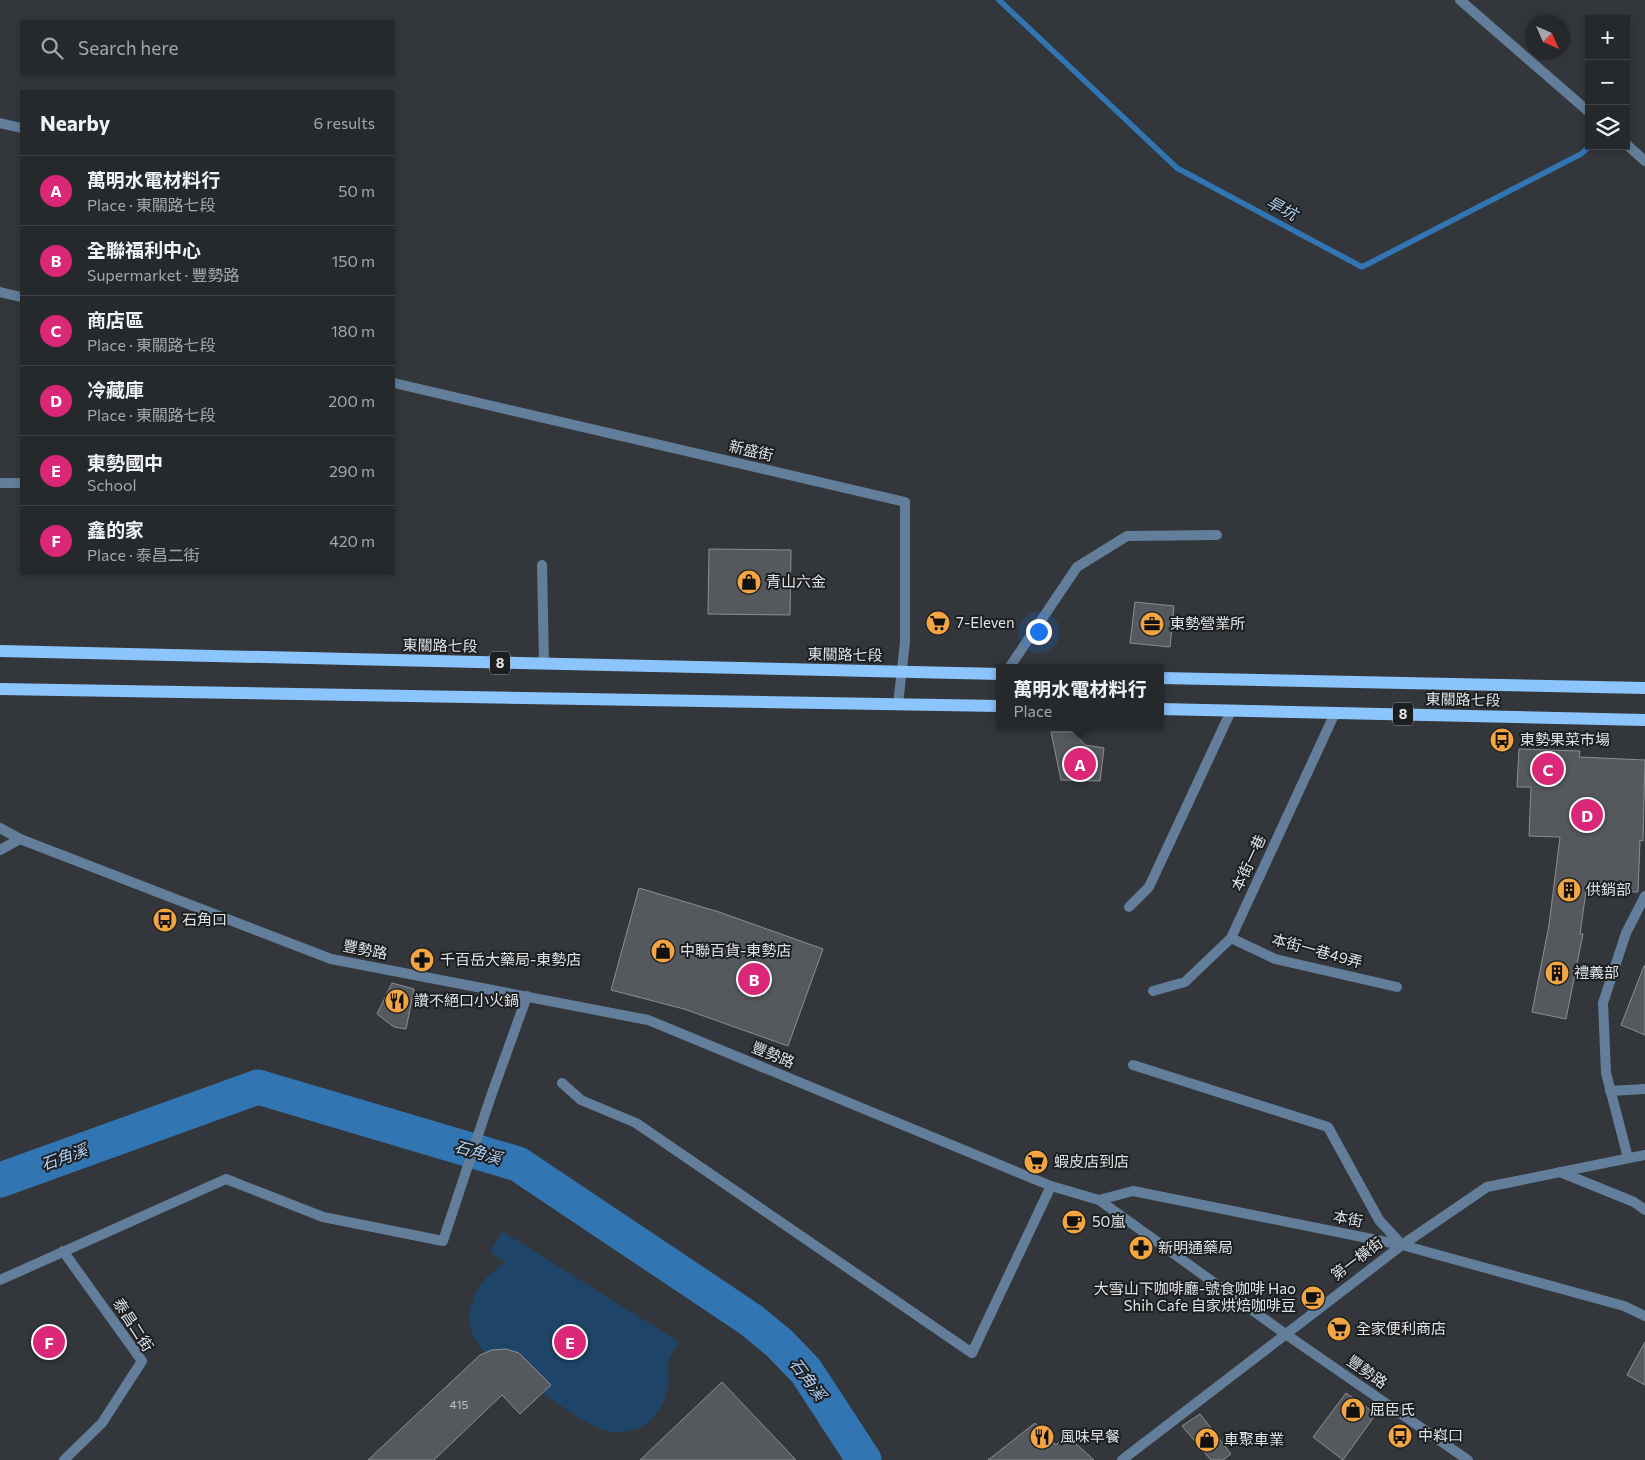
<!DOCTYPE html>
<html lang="en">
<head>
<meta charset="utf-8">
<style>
	body { margin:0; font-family:Commissioner,"Noto Sans TC",sans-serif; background:#323538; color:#f1f3f6 }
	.controls { position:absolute; right:15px; top:15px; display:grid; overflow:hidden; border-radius:0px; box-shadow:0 2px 8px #0003 }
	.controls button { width:45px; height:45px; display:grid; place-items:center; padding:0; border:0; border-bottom:1px solid #424548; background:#26292c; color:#f1f3f6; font:25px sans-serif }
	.compass { position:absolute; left:1525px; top:15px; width:45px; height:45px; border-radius:50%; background:#26292c; box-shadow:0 2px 8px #0003; rotate:135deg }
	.you { position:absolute; left:1038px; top:631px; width:18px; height:18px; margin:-12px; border:4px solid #fff; border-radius:50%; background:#1a73e8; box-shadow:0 0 0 8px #1a73e833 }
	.badge { display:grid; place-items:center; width:32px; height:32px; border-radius:50%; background:#db2777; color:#fff; font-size:16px; font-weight:700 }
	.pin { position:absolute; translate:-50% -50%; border:2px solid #fff; box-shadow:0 1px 5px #0006 }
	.popup { position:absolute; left:996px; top:664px; width:168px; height:65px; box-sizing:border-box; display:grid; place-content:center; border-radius:0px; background:#26292c; filter:drop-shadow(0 1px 4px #0005); font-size:16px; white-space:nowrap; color:#a4a6a9 }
	.popup b { font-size:19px; color:#f1f3f6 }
	.popup::after { content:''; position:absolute; left:50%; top:100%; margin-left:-10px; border:10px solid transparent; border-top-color:#26292c }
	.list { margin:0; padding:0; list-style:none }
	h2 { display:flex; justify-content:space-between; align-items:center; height:65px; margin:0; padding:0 20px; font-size:21px }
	h2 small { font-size:16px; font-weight:400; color:#a4a6a9 }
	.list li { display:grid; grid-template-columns:32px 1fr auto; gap:15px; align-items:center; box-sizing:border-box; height:70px; padding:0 20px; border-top:1px solid #424548 }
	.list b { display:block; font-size:19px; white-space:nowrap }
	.list p { margin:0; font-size:16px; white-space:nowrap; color:#a4a6a9 }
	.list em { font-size:16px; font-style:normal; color:#a4a6a9 }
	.icon { flex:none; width:28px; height:28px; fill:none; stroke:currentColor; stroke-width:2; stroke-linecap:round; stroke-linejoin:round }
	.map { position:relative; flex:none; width:1645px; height:1460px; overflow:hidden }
	.search { position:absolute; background:#26292c; box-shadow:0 2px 8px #0003; left:20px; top:20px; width:375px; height:55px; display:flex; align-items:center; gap:12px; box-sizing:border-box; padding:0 18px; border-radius:0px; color:#a4a6a9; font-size:19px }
	.panel { position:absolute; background:#26292c; box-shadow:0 2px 8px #0003; left:20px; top:90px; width:375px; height:485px; border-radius:0px }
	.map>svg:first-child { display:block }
	.green { fill:#1e4467 }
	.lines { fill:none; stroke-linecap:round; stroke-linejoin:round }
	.stream { stroke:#3275b3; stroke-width:5.5 }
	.river { stroke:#3275b3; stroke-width:35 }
	.building { fill:#55595d; stroke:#8b8f94 }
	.service { stroke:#637e9a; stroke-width:10 }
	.minor { stroke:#637e9a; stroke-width:10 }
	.tertiary { stroke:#637e9a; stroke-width:10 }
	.primary { stroke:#8cc5fd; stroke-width:12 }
	.labels { text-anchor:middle; stroke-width:4; stroke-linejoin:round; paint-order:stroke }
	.number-label { font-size:12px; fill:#bec1c4 }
	.shield { fill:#1c1e20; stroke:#a6a9ab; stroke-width:1 }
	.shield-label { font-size:14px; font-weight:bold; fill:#e1e4e6 }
	.street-label { font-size:15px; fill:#e1e4e6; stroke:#1c1e20 }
	.poi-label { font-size:15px; fill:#e1e4e6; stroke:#1c1e20; text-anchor:start }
	.water-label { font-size:16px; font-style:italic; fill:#b2d3f5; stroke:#1c1e20 }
</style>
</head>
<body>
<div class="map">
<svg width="1645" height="1460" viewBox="0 0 1645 1460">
	<rect width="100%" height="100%" fill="#33373b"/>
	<path class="green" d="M502 1231 679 1342 667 1363C675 1396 653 1436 614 1432 590 1429 568 1410 548 1397 513 1374 450 1346 475 1295 482 1280 492 1270 506 1263L490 1252Z"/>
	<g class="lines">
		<path class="stream" d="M999 0 1177 168 1362 267 1581 154 1590 146"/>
		<path class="river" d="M0 1180 258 1087 518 1164 751 1320 779 1343 806 1371 864 1460"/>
	</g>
	<path class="building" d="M709 549 791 550 790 615 708 614Z
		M1135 602 1174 606 1170 647 1130 643Z
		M1051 732H1074L1085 745 1104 748 1100 781 1061 780Z
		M1519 749 1580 751 1579 757 1645 760 1643 841 1640 840 1638 892 1586 891 1580 934H1583L1566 1019 1532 1012 1549 925 1560 837 1529 836 1531 787H1517Z
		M639 888 719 912 823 949 788 1046 684 1009 611 990Z
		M1644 966H1645V1035L1621 1025Z
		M392 983 414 989 406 1029 394 1027 377 1014Z
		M48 1324 64 1350 50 1360 33 1334Z
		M1645 1342V1385L1627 1375Z
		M506 1349 519 1353 551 1385 520 1414 502 1395 434 1460H368L480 1355 492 1350Z
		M722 1382 796 1460H640Z
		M1346 1393 1376 1414 1343 1460 1313 1437Z
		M1200 1414 1231 1454 1223 1460H1211L1182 1426Z
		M1035 1423 1056 1445 1066 1435 1094 1460H988Z"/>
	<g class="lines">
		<path class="service" d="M1460 0 1589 112
			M1626 144 1645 161
			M0 483H21
			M542 565 544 664
			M1009 668 1077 567 1127 536 1217 535
			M1129 907 1149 887 1231 711
			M1231 938 1275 959 1397 987
			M1153 991 1185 982 1231 938 1335 713
			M1133 1065 1328 1127 1379 1220 1402 1245
			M562 1083 581 1100 636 1123 972 1353 1051 1186
			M1610 1091 1645 1089
			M1628 1158 1606 1073 1603 1003 1626 933 1645 896
			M1560 1172 1634 1202 1645 1210
			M0 1280 226 1179 323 1217 443 1241 490 1099 527 996"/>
		<path class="minor" d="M0 123 21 128
			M0 292 21 297
			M394 383 905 502V642L898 704
			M1099 1200 1133 1191 1402 1245 1624 1306 1645 1316
			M63 1251 142 1361 102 1423 64 1460"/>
		<path class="tertiary" d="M0 828 20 839 331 959 648 1020 1051 1186 1099 1200 1284 1333 1468 1460
			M0 850 20 839
			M1122 1460 1402 1245 1487 1187 1645 1155"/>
		<path class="primary" d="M0 651 1000 674
			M1160 678 1645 688
			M0 689 1000 706
			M1160 709 1645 720"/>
	</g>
	<defs>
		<symbol id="shop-disc" viewBox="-11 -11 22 22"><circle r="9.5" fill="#f2a541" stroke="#1c1e20"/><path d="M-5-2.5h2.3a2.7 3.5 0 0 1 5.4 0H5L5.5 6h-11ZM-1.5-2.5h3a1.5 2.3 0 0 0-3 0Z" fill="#111"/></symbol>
		<symbol id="supermarket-disc" viewBox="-11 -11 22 22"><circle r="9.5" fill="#f2a541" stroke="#1c1e20"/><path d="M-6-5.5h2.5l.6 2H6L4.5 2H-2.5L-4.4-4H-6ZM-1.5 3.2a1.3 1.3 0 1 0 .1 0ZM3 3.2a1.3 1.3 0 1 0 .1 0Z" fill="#111"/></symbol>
		<symbol id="office-disc" viewBox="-11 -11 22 22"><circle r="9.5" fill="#f2a541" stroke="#1c1e20"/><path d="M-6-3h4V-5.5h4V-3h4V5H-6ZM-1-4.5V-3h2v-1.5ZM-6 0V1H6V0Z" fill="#111"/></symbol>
		<symbol id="bus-disc" viewBox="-11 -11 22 22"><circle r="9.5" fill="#f2a541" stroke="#1c1e20"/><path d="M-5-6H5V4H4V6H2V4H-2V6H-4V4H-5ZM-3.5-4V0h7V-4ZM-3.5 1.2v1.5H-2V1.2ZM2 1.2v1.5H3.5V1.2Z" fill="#111"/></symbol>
		<symbol id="building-disc" viewBox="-11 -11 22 22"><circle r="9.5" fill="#f2a541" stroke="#1c1e20"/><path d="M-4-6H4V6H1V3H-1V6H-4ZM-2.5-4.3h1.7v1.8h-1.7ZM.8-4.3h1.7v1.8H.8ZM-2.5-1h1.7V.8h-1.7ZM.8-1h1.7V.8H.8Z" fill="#111"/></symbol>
		<symbol id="pharmacy-disc" viewBox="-11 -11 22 22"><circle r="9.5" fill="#f2a541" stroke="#1c1e20"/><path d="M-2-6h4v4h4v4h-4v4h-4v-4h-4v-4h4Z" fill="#111"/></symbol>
		<symbol id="restaurant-disc" viewBox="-11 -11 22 22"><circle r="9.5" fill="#f2a541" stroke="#1c1e20"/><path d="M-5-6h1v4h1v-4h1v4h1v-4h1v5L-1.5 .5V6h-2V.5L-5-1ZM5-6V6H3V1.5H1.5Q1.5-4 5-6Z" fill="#111"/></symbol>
		<symbol id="cafe-disc" viewBox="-11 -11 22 22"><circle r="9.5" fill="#f2a541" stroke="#1c1e20"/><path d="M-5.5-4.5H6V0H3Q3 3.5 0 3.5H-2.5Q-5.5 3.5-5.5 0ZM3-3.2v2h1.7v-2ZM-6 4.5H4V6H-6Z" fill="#111"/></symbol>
	</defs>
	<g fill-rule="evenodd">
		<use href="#shop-disc" x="735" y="568" width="28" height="28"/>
		<use href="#supermarket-disc" x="924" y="609" width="28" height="28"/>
		<use href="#office-disc" x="1138" y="610" width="28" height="28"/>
		<use href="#bus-disc" x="1488" y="726" width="28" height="28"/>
		<use href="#building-disc" x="1555" y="876" width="28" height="28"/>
		<use href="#bus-disc" x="151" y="906" width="28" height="28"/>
		<use href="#shop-disc" x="649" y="937" width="28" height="28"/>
		<use href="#pharmacy-disc" x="408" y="946" width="28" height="28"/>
		<use href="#building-disc" x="1543" y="959" width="28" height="28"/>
		<use href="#restaurant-disc" x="383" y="987" width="28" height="28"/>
		<use href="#supermarket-disc" x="1022" y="1148" width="28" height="28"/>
		<use href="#cafe-disc" x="1060" y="1208" width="28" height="28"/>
		<use href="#pharmacy-disc" x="1127" y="1234" width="28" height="28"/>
		<use href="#cafe-disc" x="1299" y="1284" width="28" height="28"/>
		<use href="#supermarket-disc" x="1325" y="1315" width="28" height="28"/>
		<use href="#shop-disc" x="1339" y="1396" width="28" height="28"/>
		<use href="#bus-disc" x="1386" y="1422" width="28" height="28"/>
		<use href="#restaurant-disc" x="1028" y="1423" width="28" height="28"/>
		<use href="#shop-disc" x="1193" y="1426" width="28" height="28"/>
	</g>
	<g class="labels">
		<g class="number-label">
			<text x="459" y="1409">415</text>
		</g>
		<g class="shield">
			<rect x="490" y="651.5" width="20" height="23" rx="4"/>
			<rect x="1393" y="702.5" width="20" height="23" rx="4"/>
		</g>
		<g class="shield-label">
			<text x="500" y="668">8</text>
			<text x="1403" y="719">8</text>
		</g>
		<g class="street-label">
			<text transform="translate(751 451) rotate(13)" y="5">新盛街</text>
			<text transform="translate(440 646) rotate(1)" y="5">東關路七段</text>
			<text transform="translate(845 655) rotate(1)" y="5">東關路七段</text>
			<text transform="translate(1463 700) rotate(1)" y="5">東關路七段</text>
			<text transform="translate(1249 863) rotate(-65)" y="5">本街一巷</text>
			<text transform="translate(365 950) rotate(11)" y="5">豐勢路</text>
			<text transform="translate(1317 951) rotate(15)" y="5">本街一巷49弄</text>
			<text transform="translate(773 1055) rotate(22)" y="5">豐勢路</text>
			<text transform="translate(1348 1219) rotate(11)" y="5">本街</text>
			<text transform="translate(1357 1259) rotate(-37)" y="5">第一橫街</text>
			<text transform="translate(133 1325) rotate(57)" y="5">泰昌二街</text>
			<text transform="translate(1367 1372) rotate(35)" y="5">豐勢路</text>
		</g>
		<g class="poi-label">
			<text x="766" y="587">青山六金</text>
			<text x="956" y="628">7-Eleven</text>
			<text x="1170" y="629">東勢營業所</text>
			<text x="1520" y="745">東勢果菜市場</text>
			<text x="1586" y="895">供銷部</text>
			<text x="182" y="925">石角口</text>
			<text x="680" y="956">中聯百貨-東勢店</text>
			<text x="440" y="965">千百岳大藥局-東勢店</text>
			<text x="1574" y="978">禮義部</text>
			<text x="414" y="1006">讚不絕口小火鍋</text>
			<text x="1054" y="1167">蝦皮店到店</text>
			<text x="1092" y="1227">50嵐</text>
			<text x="1158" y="1253">新明通藥局</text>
			<text x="1296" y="1294" text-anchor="end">大雪山下咖啡廳-號食咖啡 Hao<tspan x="1296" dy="17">Shih Cafe 自家烘焙咖啡豆</tspan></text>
			<text x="1356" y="1334">全家便利商店</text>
			<text x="1370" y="1415">屈臣氏</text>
			<text x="1418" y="1441">中嵙口</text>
			<text x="1060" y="1442">風味早餐</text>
			<text x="1224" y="1445">車聚車業</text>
		</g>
		<g class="water-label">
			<text transform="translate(1282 208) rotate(28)" y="6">旱坑</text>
			<text transform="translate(478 1152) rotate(16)" y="6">石角溪</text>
			<text transform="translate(64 1157) rotate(-20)" y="6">石角溪</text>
			<text transform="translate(808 1379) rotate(53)" y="6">石角溪</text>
		</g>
	</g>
</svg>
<div class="controls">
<button>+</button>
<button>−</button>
<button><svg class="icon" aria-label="layers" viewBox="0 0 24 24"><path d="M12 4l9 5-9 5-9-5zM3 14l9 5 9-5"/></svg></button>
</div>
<svg class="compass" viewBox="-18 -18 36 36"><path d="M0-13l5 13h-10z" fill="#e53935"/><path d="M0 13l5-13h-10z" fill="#a4a6a9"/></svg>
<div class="you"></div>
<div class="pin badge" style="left:1080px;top:764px">A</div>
<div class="popup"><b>萬明水電材料行</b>Place</div>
<div class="pin badge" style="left:754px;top:979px">B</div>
<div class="pin badge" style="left:1548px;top:769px">C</div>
<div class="pin badge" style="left:1587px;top:815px">D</div>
<div class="pin badge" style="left:570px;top:1342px">E</div>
<div class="pin badge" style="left:49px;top:1342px">F</div>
<div class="search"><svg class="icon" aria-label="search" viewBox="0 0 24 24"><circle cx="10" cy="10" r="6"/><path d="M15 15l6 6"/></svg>Search here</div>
<section class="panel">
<h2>Nearby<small>6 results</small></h2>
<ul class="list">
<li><span class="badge">A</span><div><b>萬明水電材料行</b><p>Place · 東關路七段</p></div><em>50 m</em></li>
<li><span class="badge">B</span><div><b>全聯福利中心</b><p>Supermarket · 豐勢路</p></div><em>150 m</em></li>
<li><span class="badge">C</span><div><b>商店區</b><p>Place · 東關路七段</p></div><em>180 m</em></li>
<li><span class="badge">D</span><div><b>冷藏庫</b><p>Place · 東關路七段</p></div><em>200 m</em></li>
<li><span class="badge">E</span><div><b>東勢國中</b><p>School</p></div><em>290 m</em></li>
<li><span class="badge">F</span><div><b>鑫的家</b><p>Place · 泰昌二街</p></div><em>420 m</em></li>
</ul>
</section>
</div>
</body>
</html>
